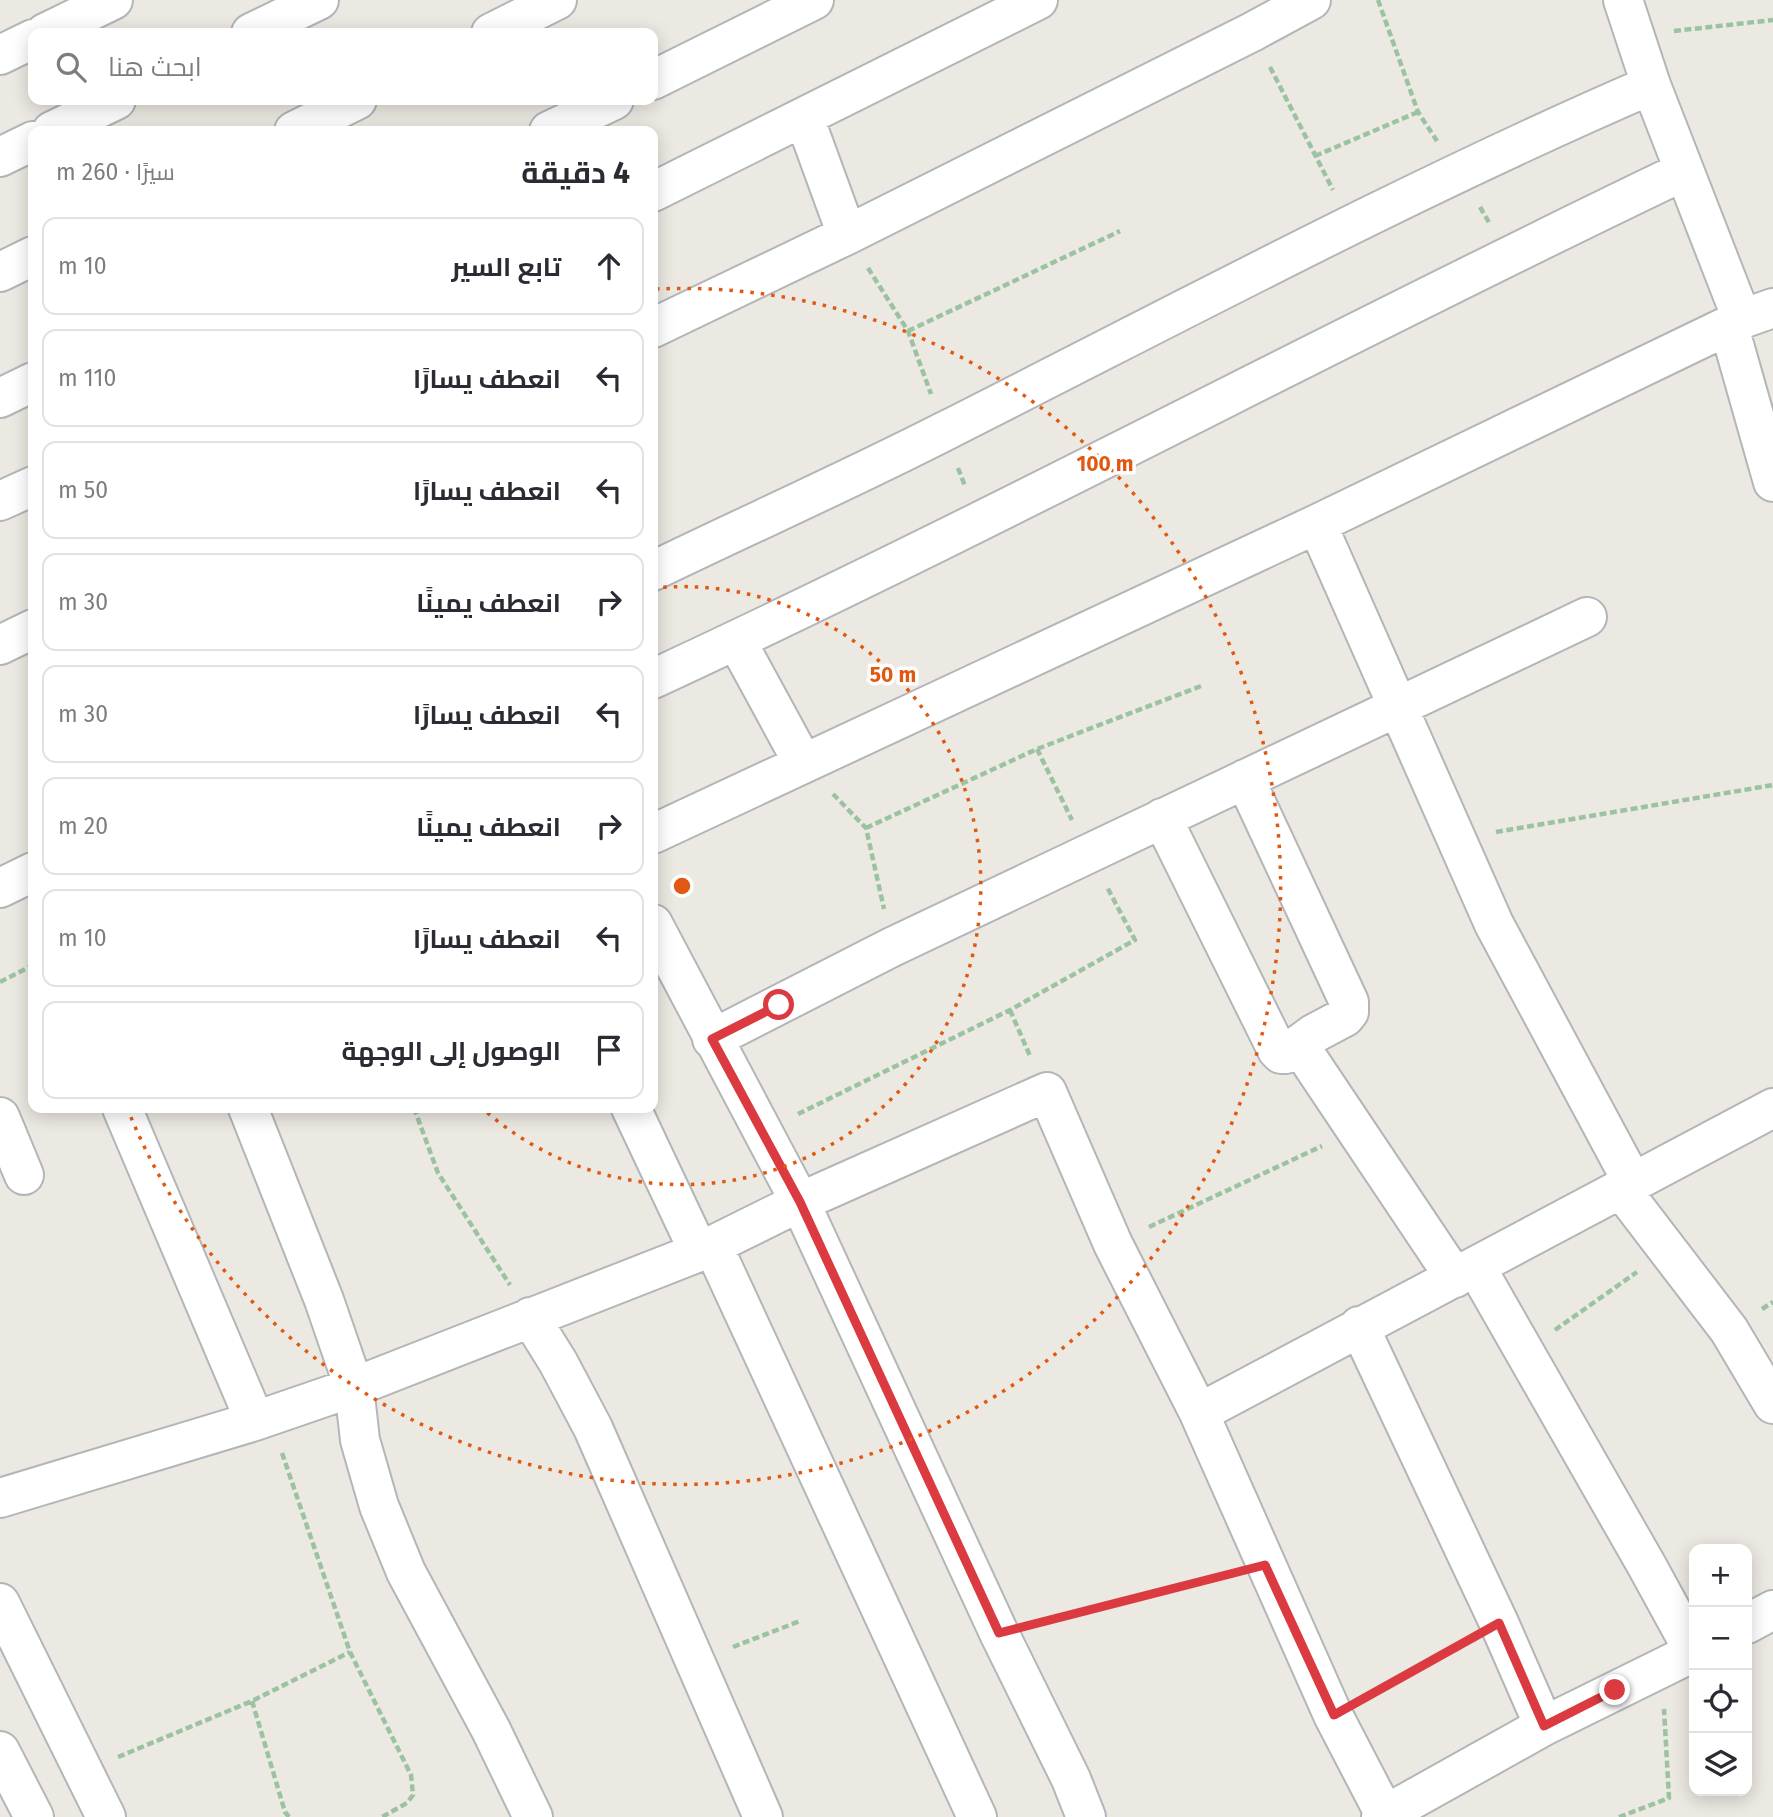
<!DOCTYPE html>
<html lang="ar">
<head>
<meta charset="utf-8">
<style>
	body { margin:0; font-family:"Fira Sans",Cairo,sans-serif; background:#f2f2f3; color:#2b2b33; direction:rtl }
	.controls { position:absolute; right:21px; bottom:21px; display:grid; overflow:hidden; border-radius:14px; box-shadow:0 4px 18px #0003 }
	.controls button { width:63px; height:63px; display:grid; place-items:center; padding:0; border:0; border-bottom:2px solid #e1e1e2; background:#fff; color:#2b2b33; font:35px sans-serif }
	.stop { position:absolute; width:21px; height:21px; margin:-16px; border:5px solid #db3a40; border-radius:50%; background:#fff }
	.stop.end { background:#db3a40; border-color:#fff; box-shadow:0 2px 7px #0008 }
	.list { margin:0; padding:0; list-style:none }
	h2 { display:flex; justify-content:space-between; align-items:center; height:91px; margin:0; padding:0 28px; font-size:30px }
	h2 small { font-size:23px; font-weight:400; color:#7c7c81 }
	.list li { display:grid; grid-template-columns:46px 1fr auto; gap:21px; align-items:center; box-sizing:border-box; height:98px; margin:0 14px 14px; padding:0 14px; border:2px solid #e1e1e2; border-radius:14px }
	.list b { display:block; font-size:26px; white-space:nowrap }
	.list em { font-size:23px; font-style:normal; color:#7c7c81 }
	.icon { flex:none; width:38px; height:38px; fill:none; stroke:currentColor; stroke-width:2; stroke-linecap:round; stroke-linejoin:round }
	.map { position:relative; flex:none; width:1773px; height:1817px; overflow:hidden; direction:ltr }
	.search { position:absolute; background:#fff; box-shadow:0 4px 18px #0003; left:28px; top:28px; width:630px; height:77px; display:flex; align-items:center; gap:18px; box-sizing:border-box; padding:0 24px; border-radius:14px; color:#7c7c81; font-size:26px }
	.panel { position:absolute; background:#fff; box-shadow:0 4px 18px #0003; left:28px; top:126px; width:630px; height:987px; border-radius:14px; direction:rtl }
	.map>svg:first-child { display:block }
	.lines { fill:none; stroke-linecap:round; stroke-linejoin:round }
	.street-casing { stroke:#b3b5b9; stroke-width:42 }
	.path { stroke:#9bc3a1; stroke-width:4.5; stroke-dasharray:7 3.5; stroke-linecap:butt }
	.street { stroke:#fff; stroke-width:38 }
	.route { stroke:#db3a40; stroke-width:9 }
	.ring { fill:none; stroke:#e15910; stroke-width:3.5; stroke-dasharray:3.5 7 }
	.centre { fill:#e15910; stroke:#fff; stroke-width:3.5 }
	.ring-label { font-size:21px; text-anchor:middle; font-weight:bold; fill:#e15910; stroke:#fff; stroke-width:7; stroke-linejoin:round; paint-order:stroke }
</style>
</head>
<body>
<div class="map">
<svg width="1773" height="1817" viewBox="0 0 1773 1817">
	<rect width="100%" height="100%" fill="#ece9e2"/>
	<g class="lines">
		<defs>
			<path id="street" d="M1623 0 1651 85 1742 319
				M45 33 113 0
				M251 33 319 0
				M491 33 557 0
				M0 55 33 39
				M653 80 814 0
				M804 117 847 235
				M52 131 116 100
				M294 131 357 100
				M549 131 614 100
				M0 157 33 141
				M653 192 1038 0
				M0 272 33 256
				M1729 327 1773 482
				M653 328 847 235 1252 32 1311 0
				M0 398 33 382
				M0 501 33 486
				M1317 524 1494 924 1633 1183
				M653 571C750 524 849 480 945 431 1179 313 1410 189 1651 85
				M736 640 803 763
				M0 645 33 629
				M653 679C1000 518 1338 336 1684 171
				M1162 818 1277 1050 1281 1054H1286L1313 1034 1345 1017 1349 1012V1002L1245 779
				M653 834 1317 524 1742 319 1773 308
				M0 888 33 872
				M653 924 800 1202 999 1633 1071 1779 1086 1817
				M712 1039 892 947 1587 617
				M1299 1045 1455 1278
				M122 1108 255 1421
				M248 1108 324 1300 354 1387 360 1440 379 1506 406 1572 491 1730 533 1817
				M631 1108 699 1252
				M0 1117 24 1175
				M1621 1189 1729 1330 1773 1404
				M713 1246 977 1817
				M1476 1267 1647 1566 1694 1652
				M530 1317 558 1362 593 1428 763 1817
				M1359 1326 1499 1623 1544 1726
				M1199 1413 1773 1108
				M0 1498 255 1421 354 1387 699 1252 800 1202 1047 1092 1113 1244 1199 1413 1333 1715 1385 1815
				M0 1603 106 1817
				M1747 1624 1773 1610
				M0 1751 34 1817
				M1381 1817 1544 1726 1694 1652"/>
		</defs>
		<use href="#street" class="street-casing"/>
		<path class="path" d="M1378 0 1418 112 1437 141
			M1674 31 1773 20
			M1270 67 1333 190
			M1315 156 1418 112
			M1480 207 1490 224
			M868 268 908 331 931 394
			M908 331 1120 231
			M958 468 965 486
			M1037 749 1072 820
			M833 794 866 828 884 909
			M866 828 1037 749 1201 686
			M1496 832 1773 785
			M0 982 33 965
			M1010 1010 1030 1056
			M414 1108 438 1173 510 1285
			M798 1114 1010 1010 1135 940 1107 887
			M1149 1227 1322 1146
			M1762 1309 1773 1302
			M1555 1330 1637 1272
			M282 1453 350 1652 411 1775 413 1795 407 1803 382 1817
			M1037 1623 1229 1574
			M733 1647 800 1621
			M1368 1696 1464 1643
			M252 1701 285 1812 289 1817
			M118 1757 252 1701 350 1652
			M1619 1817 1669 1798 1664 1709"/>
		<use href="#street" class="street"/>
	</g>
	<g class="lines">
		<path class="route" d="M779 1005 712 1039 800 1202 999 1633 1265 1565 1334 1715 1499 1623 1544 1726 1615 1690"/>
	</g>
	<g class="ring">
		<path d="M653 588A299 299 0 1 1 482 1108"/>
		<path d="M656 289A598 598 0 1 1 128 1110"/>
	</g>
	<circle cx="682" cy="886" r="10" class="centre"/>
	<g class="ring-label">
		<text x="1105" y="471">100 m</text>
		<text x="893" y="682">50 m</text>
	</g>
</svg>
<div class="controls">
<button>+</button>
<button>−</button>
<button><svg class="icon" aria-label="locate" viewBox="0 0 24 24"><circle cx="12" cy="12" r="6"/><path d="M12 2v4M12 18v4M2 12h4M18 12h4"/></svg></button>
<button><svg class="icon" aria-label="layers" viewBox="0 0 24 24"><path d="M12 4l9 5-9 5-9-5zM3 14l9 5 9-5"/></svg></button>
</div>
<div class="stop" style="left:779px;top:1005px"></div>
<div class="stop end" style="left:1615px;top:1690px"></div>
<div class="search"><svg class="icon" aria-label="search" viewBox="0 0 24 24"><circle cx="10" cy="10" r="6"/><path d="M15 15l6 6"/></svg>ابحث هنا</div>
<section class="panel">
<h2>4 دقيقة<small>سيرًا · 260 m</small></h2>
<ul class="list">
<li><svg class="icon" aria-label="ahead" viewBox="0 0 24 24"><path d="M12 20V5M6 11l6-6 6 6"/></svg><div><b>تابع السير</b></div><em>10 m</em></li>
<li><svg class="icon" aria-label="left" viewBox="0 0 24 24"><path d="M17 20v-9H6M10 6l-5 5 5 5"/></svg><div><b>انعطف يسارًا</b></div><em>110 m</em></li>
<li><svg class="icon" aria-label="left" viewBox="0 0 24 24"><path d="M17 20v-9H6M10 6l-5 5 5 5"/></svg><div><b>انعطف يسارًا</b></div><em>50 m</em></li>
<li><svg class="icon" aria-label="right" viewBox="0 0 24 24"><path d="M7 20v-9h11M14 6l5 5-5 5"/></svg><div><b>انعطف يمينًا</b></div><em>30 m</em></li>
<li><svg class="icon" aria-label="left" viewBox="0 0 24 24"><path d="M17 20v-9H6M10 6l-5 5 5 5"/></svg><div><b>انعطف يسارًا</b></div><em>30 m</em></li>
<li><svg class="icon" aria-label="right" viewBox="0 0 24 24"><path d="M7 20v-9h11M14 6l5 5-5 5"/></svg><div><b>انعطف يمينًا</b></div><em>20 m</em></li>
<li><svg class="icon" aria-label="left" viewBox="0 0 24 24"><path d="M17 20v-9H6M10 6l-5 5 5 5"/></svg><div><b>انعطف يسارًا</b></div><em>10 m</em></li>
<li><svg class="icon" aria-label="arrive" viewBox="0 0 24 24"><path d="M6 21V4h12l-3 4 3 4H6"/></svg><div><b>الوصول إلى الوجهة</b></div></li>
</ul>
</section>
</div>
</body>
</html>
